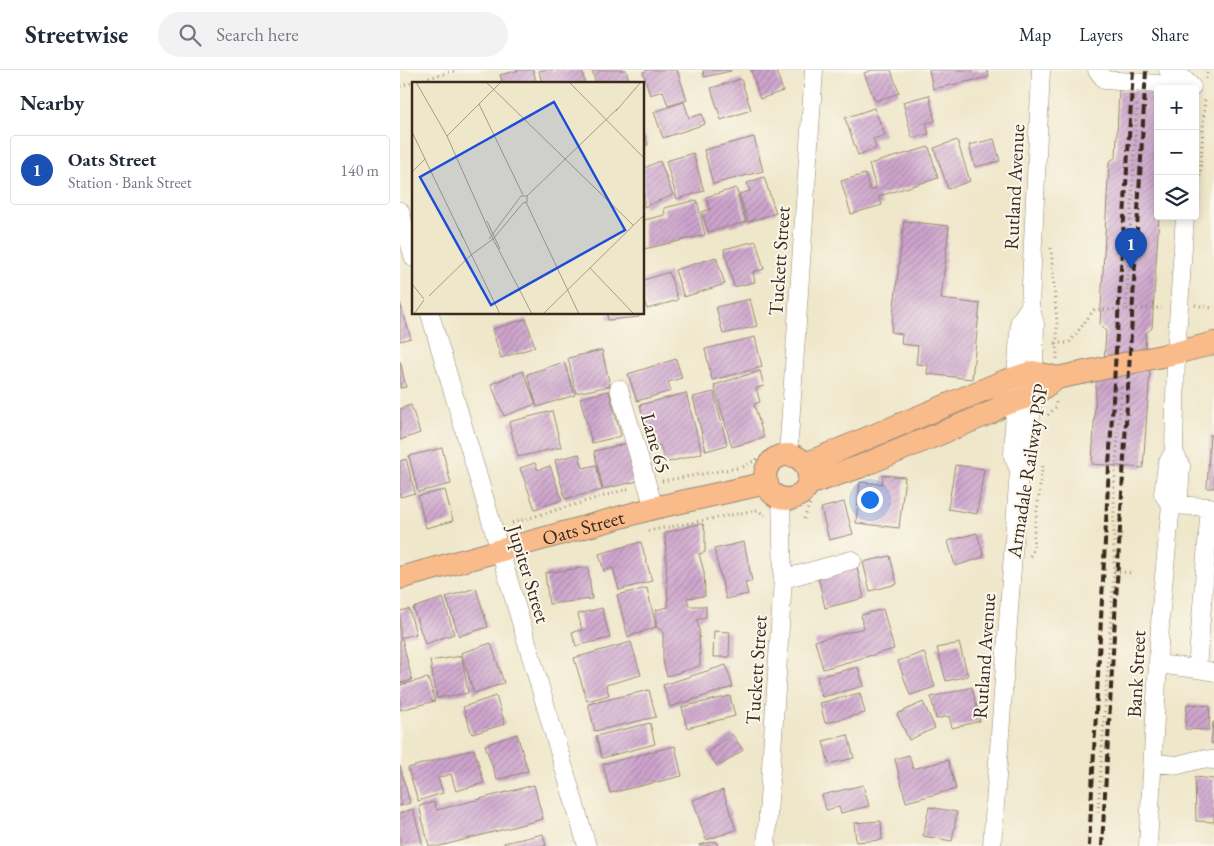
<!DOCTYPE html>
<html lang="en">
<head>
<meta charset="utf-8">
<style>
	body { margin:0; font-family:"EB Garamond",serif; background:#f2f2f3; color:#1f2937 }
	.controls { position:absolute; right:15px; top:15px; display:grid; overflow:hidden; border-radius:5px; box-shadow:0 2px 8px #0003 }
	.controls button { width:45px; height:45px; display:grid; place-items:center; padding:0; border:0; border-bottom:1px solid #e0e1e3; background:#fff; color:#1f2937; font:25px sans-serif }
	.you { position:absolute; left:469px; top:429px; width:18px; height:18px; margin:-12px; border:4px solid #fff; border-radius:50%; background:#1a73e8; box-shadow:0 0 0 8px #1a73e833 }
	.badge { display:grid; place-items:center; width:32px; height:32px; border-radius:50%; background:#d1495b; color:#fff; font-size:16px; font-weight:700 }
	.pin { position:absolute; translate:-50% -41px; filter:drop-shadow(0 1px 2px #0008) }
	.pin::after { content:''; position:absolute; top:26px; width:18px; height:15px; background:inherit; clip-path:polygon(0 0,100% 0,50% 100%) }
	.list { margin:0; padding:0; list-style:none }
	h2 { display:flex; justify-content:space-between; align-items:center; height:65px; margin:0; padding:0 20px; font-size:21px }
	h2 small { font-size:16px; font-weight:400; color:#747a83 }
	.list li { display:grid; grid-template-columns:32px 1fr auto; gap:15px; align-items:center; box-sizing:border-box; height:70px; margin:0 10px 10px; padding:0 10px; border:1px solid #e0e1e3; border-radius:5px }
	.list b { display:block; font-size:19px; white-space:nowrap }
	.list p { margin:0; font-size:16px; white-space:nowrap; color:#747a83 }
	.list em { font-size:16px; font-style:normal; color:#747a83 }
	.icon { flex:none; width:28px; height:28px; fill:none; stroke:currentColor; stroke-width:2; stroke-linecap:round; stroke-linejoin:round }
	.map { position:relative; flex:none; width:814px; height:776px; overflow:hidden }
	header { display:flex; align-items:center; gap:30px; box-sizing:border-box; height:70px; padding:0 25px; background:#fff; border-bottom:1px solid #e0e1e3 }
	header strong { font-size:24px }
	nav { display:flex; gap:28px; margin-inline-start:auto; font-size:18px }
	.search { width:350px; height:45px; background:#f2f2f3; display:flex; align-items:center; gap:12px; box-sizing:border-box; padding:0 18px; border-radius:28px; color:#747a83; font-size:19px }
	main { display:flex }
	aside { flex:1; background:#fff }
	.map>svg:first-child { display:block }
	.building { fill:url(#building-hatch) }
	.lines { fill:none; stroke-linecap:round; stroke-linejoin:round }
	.minor-casing { stroke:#958874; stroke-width:19 }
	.major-casing { stroke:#958874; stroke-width:24 }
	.path { stroke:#958874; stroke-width:3; stroke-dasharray:1 4; stroke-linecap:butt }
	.minor { stroke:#fff; stroke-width:18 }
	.major { stroke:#fabb8b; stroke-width:22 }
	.rail { stroke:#3b2a1e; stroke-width:4; stroke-dasharray:8 4; stroke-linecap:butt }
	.labels { text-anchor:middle; stroke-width:4; stroke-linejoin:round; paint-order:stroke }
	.street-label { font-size:20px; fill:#3b2a1e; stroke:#fbf7ec }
	.inset-road { fill:none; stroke:#a79b85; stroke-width:1 }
	.view { fill:#1d4ed8; fill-opacity:0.15; stroke:#1d4ed8; stroke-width:2.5 }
	.inset-edge { fill:none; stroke:#3b2a1e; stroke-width:2.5 }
</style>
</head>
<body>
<header>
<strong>Streetwise</strong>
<div class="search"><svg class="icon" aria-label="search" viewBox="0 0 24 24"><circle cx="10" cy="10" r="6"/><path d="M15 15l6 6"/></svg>Search here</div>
<nav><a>Map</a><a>Layers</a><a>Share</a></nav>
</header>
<main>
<aside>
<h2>Nearby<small></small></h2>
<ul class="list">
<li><span class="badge" style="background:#1a4fb4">1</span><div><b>Oats Street</b><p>Station · Bank Street</p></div><em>140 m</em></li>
</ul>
</aside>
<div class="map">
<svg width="814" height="776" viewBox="0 0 814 776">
	<defs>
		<pattern id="building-hatch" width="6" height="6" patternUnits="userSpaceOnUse" patternTransform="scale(1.25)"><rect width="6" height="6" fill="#cda4cd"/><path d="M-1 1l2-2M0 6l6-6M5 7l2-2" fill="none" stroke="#a886a6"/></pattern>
	</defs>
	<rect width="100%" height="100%" fill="#fbf7ec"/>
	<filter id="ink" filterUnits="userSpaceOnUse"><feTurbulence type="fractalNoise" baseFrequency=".02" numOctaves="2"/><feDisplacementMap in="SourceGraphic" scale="10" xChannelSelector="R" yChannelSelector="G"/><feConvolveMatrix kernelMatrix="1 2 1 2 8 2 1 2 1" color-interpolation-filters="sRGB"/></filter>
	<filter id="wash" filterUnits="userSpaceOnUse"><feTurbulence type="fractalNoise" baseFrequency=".0096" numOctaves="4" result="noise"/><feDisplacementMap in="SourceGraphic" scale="20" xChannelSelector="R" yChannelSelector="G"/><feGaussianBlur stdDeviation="1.12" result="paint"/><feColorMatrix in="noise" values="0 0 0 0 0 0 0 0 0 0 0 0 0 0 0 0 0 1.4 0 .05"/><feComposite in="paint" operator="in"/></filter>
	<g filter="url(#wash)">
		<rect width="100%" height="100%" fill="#efe7ca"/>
		<g id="blocks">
			<path class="building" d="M119 0H133L137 14H103L100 5Z
				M142 0H182L185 14H142L139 1Z
				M192 0H226L230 14H196Z
				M248 0H277L287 30 268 36 263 21 250 25 243 2Z
				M303 0H331V1L304 7Z
				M351 0H376L383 21 360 29Z
				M472 0H491L499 23 475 31 464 3Z
				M529 0H587L589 7 533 19Z
				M341 9 351 40 321 50 311 18Z
				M719 20 758 22 755 89 758 91 759 146 752 258 746 263 744 298 750 301 743 398 692 394 697 297 704 294 706 261 700 255 709 92 716 87Z
				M529 25 535 51 526 53 529 64 512 68 503 32Z
				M284 32 289 48 302 44 305 54 263 68 254 42Z
				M474 38 485 65 473 69 476 78 458 85 445 48Z
				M244 63 248 75 244 76Z
				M354 67 363 101 313 114 304 80Z
				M594 69 600 91 575 97 569 75Z
				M557 70 570 111 548 119 534 78Z
				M529 77 538 108 479 126 482 135 451 144 441 111 465 104 470 120 476 119 469 94Z
				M293 83 304 121 277 129 266 91Z
				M260 91 273 125 244 137V98Z
				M364 107 376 143 348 152 339 124 350 121 347 113Z
				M336 118 346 152 308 162 302 142 310 139 306 127Z
				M297 130 305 165 244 179V150L265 145 264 138Z
				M504 151 549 156 541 229 580 234 572 309 527 304 528 295 516 294 518 276 501 274 502 264 491 262Z
				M356 171 364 199 353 202 355 212 334 217 324 179Z
				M316 187 325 214 284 227 275 200Z
				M269 202 278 230 247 239 244 230V210Z
				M350 229 357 256 323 264 316 237Z
				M0 233 11 268 0 271Z
				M207 244H239V247L208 250Z
				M126 249 135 277 101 288 92 259Z
				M355 267 362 297 312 310 305 279Z
				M202 280 210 316 176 323 168 288Z
				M276 289 282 308 268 312 271 321 237 331 228 304Z
				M0 291 6 317 0 318Z
				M164 292 175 325 137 337 127 304Z
				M123 301 136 334 104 346 91 314Z
				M360 301 364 316 356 318 360 332 354 334 364 368 332 377 314 315Z
				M209 321 221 366 192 373 180 328Z
				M314 322 327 375 306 381 293 327Z
				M286 323 302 383 265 393 260 375 251 378 240 335Z
				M11 335 20 363 0 370V339Z
				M152 341 161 377 118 387 109 352Z
				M810 365H814V418H807Z
				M229 373 238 411 203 419 194 381Z
				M42 378 51 414 18 422 9 386Z
				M179 384 183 398 196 395 202 420 165 429 155 390Z
				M6 389 15 423 0 427V391Z
				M135 393 138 400 150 396 162 430 135 439 120 398Z
				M555 395 584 399 577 444 548 439Z
				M483 405 505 407 499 458 456 453 460 412 482 414Z
				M45 420 53 451 26 458 18 426Z
				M444 432 453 464 429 470 421 438Z
				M298 454H303L305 461V482L299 484 304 502 305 526 287 528 289 536H306V547L297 550 299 559 300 596 267 606 263 591V561L256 557V540L268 537 265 463Z
				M577 463 584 487 555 496 548 471Z
				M241 472 252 511 219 520 213 498 204 501 199 484Z
				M344 472 352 511 345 513 348 524 326 529 314 479Z
				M490 486 497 514 470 521 463 492Z
				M188 497 192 529 149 534 145 503Z
				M457 497 464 528 425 538 418 506Z
				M76 518 88 557 59 566 46 527Z
				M247 518 256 557 228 567 217 525Z
				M43 528 54 564 25 574 13 538Z
				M202 538 210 568 176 576 172 562 182 560 178 544Z
				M9 539 16 564 0 568V541Z
				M483 539 494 579 423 599 415 571 464 558 461 545Z
				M314 561 330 562 329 587H313Z
				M0 569H2L12 610 0 613Z
				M231 572 241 605 206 615 209 625 187 631 174 588Z
				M91 573 104 613 74 623 61 583Z
				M559 573 568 606 546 611 537 578Z
				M524 582 535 617 510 625 498 591Z
				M62 586 68 623 37 628 30 591Z
				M326 595 333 617 270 637 263 615Z
				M458 597 464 616 422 627 417 607Z
				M28 608 35 631 0 640V615Z
				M572 617 580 651 552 658 549 646 536 649 531 627Z
				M249 620 256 647 195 661 188 634Z
				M460 623 465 643 425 653 420 633Z
				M96 626 105 654 72 664 63 637Z
				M330 626 335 646 287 658 282 637Z
				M523 632 535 658 509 670 497 644Z
				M787 634 810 636 809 660 785 659Z
				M813 652H814V673H811Z
				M250 653 255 674 202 688 196 666Z
				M117 664 128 701 97 710 85 675Z
				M332 664 343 680 318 697 307 682Z
				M448 665 454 688 429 694 423 671Z
				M275 676 282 706 210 723 203 694Z
				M74 679 84 713 56 721 51 704 38 708 43 723 18 731 8 698Z
				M509 685 513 699 548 690 556 719 506 732 495 689Z
				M0 696 10 733 0 736Z
				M795 707 814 709V752L796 751Z
				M134 715 143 749 40 776H29L19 736 34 732 37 740Z
				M463 715 469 736 441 743 439 737 426 740 422 725Z
				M323 720 336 760 306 770 293 730Z
				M529 737 557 742 552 771 523 766Z
				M13 739 23 776H0V743Z
				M481 751 482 770 456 772 454 753Z
				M143 764 146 776H105L104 773Z
				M316 771 318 776H299V775Z"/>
		</g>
	</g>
	<g filter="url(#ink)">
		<use href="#blocks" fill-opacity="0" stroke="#958874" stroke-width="1"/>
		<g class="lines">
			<defs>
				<path id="minor" d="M697 0 705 10 758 14 772 19
					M768 0 784 9 792 17
					M0 141 14 188
					M30 244 187 776
					M219 319 254 438
					M388 385 414 0
					M619 400 613 386 616 308 620 251 630 236
					M771 435 763 424 767 394 774 382
					M383 509 452 490
					M758 594 797 599 810 437 771 435
					M797 599 814 602
					M753 693 778 695 801 689 814 690
					M366 776 383 509 381 427
					M592 776 619 400 627 387 633 325 635 254 630 236 641 0
					M748 776 761 537 771 435 779 426 781 396 774 382 776 283 785 146"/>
				<g id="major">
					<circle cx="387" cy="407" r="22"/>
					<path d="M405 394 605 311 633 302 657 308"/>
					<path d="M408 414 459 397 590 343 603 335 633 325 657 308 776 283 814 273"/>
					<path id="s1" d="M0 508 254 438 367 413"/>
				</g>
			</defs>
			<use href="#minor" class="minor-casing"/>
			<use href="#major" class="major-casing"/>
			<path class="path" d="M806 9 807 0
				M0 16 58 0
				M737 35 726 239 762 238
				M798 136 805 28
				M651 178 657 253V289
				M795 235 812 238
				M655 273H669L694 240 726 239
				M648 345 656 337V330
				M343 397 370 382V379
				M262 411 337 398
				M404 449 410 433
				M112 453 231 418
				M248 461 357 440 365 445
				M630 486 633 480 634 463 643 394
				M714 501 731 503
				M698 742 714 501V418L722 313"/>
			<use href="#minor" class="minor"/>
			<use href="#major" class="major"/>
			<path class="rail" d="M689 776 709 396 733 0
				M702 776 746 0"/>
		</g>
	</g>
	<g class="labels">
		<g class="street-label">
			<text transform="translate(614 117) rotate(-87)" y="7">Rutland Avenue</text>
			<text transform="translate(379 191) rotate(-86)" y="7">Tuckett Street</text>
			<text transform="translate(256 373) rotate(74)" y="7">Lane 65</text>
			<text transform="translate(627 401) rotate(-81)" y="7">Armadale Railway PSP</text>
			<text dy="7" stroke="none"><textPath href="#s1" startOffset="190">Oats Street</textPath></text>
			<text transform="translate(129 504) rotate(73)" y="7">Jupiter Street</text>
			<text transform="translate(584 586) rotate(-86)" y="7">Rutland Avenue</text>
			<text transform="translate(356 600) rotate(-86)" y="7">Tuckett Street</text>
			<text transform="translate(736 604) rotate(-87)" y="7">Bank Street</text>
		</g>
	</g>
	<g transform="translate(12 12)">
		<rect width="232" height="232" fill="#efe7ca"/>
		<path class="inset-road" d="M4 0 35 54 79 153 120 232M74 0 221 143M157 0 233 77M67 22 111 113M204 29 229 0M0 50 51 156M35 54 89 0M0 90 13 77M115 114 205 27M114 120 167 232M75 139 88 167M47 147 88 232M77 157 109 114H115M178 186 222 232M0 202 12 217M17 214 59 173 81 157 111 121 115 120V114M2 232 12 218M131 232 233 132"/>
		<path class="view" d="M142 20 213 148 79 223 8 95Z"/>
		<rect width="232" height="232" class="inset-edge"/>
	</g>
</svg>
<div class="controls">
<button>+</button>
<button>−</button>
<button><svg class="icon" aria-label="layers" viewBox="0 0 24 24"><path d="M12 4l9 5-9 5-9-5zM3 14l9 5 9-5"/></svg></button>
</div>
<div class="you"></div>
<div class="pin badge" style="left:731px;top:199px;background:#1a4fb4">1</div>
</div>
</main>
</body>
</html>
